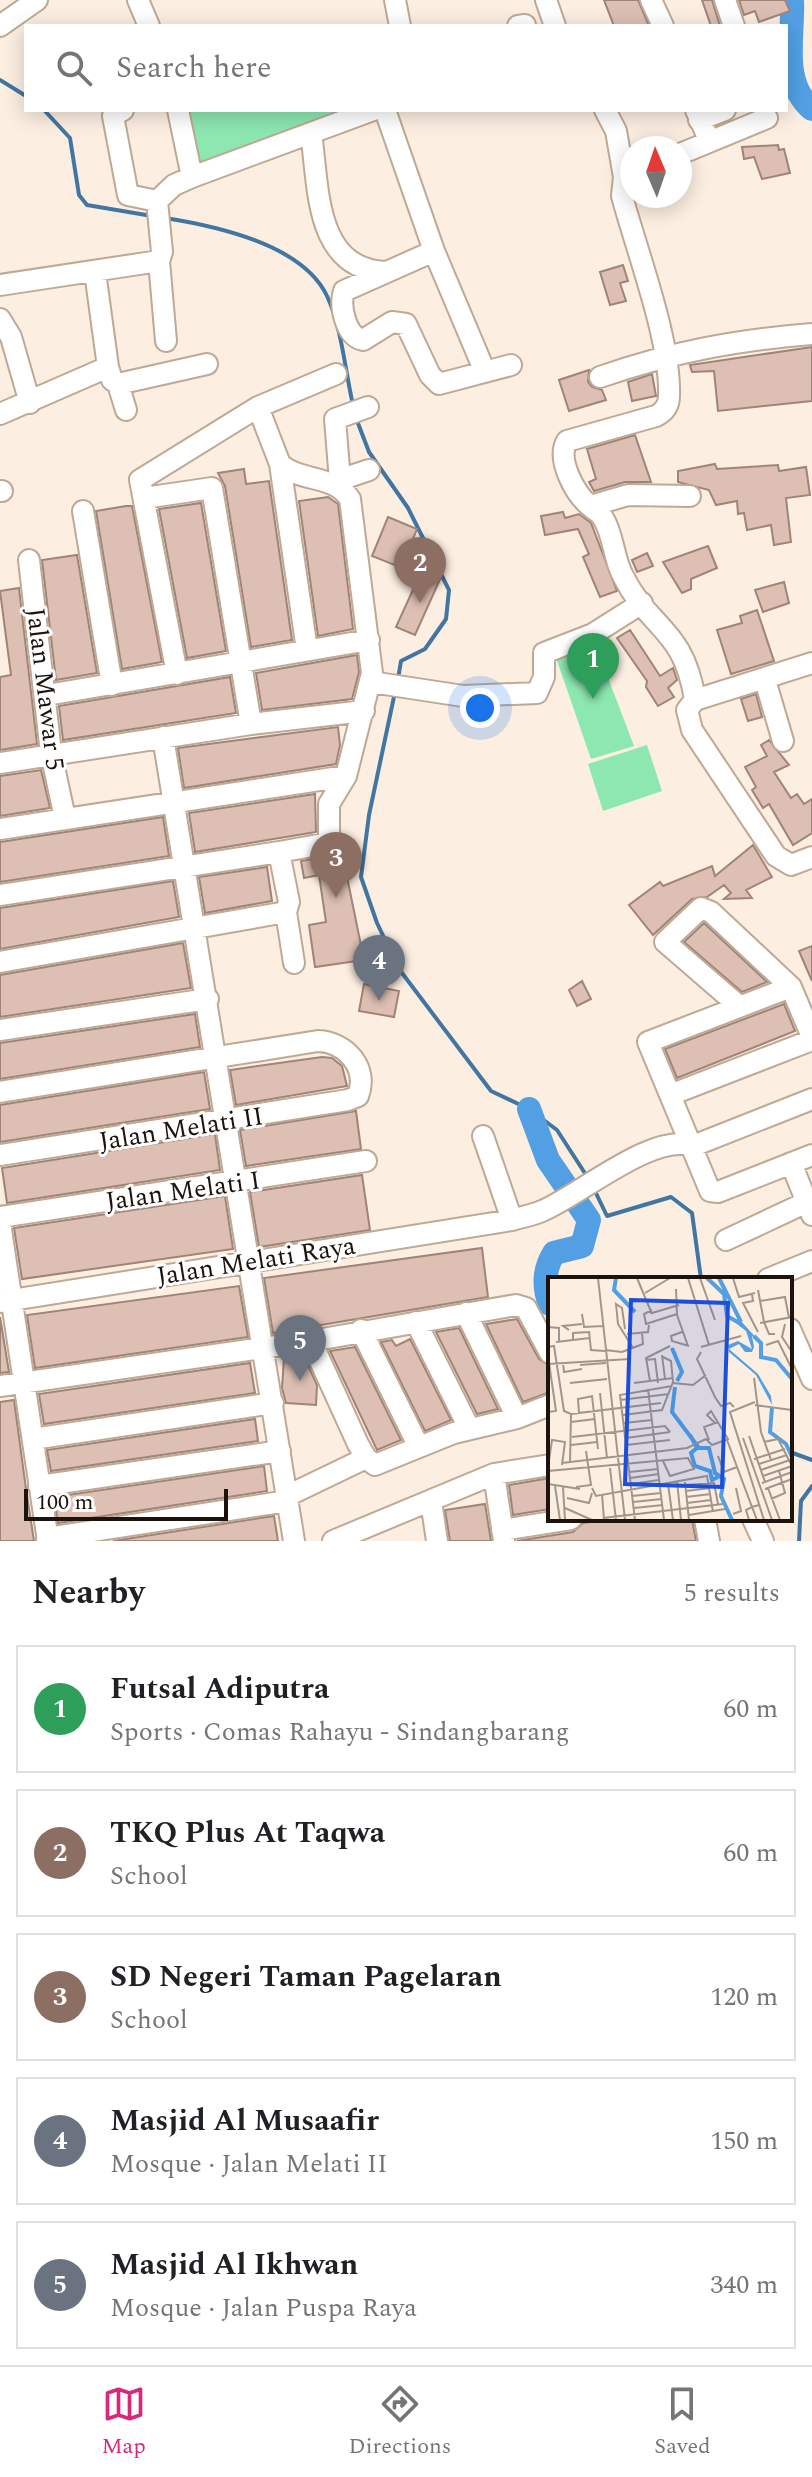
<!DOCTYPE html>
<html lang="en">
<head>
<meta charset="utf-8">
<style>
	body { margin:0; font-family:Spectral,serif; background:#f6f6f6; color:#202124 }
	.compass { position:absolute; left:620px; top:136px; width:72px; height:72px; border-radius:50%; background:#fff; box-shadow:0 4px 20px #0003; rotate:358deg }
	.scale { position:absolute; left:24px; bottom:20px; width:204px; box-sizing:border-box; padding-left:8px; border:4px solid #1b130c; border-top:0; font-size:22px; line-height:28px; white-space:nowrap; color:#1b130c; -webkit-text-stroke:6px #fefefe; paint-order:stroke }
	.you { position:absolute; left:480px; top:708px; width:28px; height:28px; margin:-20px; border:6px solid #fff; border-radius:50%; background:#1a73e8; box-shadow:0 0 0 12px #1a73e833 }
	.badge { display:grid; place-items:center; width:52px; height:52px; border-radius:50%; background:#db2777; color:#fff; font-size:26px; font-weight:700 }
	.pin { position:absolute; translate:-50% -66px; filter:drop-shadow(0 2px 4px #0008) }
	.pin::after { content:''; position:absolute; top:42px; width:28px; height:24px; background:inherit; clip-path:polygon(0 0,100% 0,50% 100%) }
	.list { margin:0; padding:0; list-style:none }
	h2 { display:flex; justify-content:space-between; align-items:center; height:104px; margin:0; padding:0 32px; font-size:34px }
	h2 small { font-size:26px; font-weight:400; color:#757577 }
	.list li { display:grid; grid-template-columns:52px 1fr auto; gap:24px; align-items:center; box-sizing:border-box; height:128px; margin:0 16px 16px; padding:0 16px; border:2px solid #e0e0e0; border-radius:0px }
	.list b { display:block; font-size:30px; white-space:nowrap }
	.list p { margin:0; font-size:26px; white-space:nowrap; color:#757577 }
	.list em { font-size:26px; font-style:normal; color:#757577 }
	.icon { flex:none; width:44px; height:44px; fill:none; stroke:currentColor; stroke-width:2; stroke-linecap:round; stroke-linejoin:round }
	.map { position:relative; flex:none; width:812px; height:1541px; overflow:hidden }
	.search { position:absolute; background:#fff; box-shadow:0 4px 20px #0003; left:24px; right:24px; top:24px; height:88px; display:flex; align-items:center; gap:20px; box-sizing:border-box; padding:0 28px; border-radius:0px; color:#757577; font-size:30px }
	.sheet { height:824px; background:#fff }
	nav { display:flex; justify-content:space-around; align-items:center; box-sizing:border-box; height:112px; border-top:2px solid #e0e0e0; background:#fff; font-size:22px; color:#757577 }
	nav a { display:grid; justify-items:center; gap:4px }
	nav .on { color:#db2777 }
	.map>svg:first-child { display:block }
	.green { fill:#8ce7b0 }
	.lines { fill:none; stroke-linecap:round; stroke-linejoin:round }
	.stream { stroke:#4276a2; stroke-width:4 }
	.river { stroke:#52a0e3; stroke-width:24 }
	.building { fill:#ddbfb3; stroke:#a08479; stroke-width:2 }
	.minor-casing { stroke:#bea994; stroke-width:24 }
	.minor { stroke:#fff; stroke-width:20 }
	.labels { text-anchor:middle; stroke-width:6; stroke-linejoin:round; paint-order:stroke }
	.street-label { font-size:26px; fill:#1b130c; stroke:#fefefe }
	.inset-river { fill:none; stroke:#52a0e3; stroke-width:4 }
	.inset-road { fill:none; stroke:#a2968c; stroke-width:2 }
	.view { fill:#1d4ed8; fill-opacity:0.15; stroke:#1d4ed8; stroke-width:4 }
	.inset-edge { fill:none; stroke:#1b130c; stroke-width:4 }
</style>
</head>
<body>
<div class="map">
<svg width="812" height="1541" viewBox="0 0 812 1541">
	<rect width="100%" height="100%" fill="#fceee1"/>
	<path class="green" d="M181 110H368L195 166Z
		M594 641 634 746 591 759 554 652Z
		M647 745 662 791 603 811 588 764Z"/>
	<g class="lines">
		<path class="stream" d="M0 80 26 96
			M44 110 70 138 79 195 87 205 152 216
			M165 218C216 226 303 245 327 296 342 328 345 371 353 405
			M356 418 369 452 408 508 449 590 446 619 425 649 401 661 398 679
			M395 692 369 815 361 877 377 923 399 969 491 1091 529 1109 557 1130 588 1178
			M594 1189 607 1216 671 1197 692 1213 701 1279
			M790 1452 812 1460
			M799 1541 801 1501 812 1486"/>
		<path class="river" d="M792 0C794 35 780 82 812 109
			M529 1109 548 1160 589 1220 582 1246 554 1253C544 1269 543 1287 550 1304"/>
	</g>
	<path class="building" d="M604 0H638L649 26H614Z
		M702 0H712L720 26H711Z
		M739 0H785L790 11 759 22 755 11 744 15Z
		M778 145 779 150 784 149 790 173 762 179 754 157 744 159 742 147Z
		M623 265 628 281 620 283 626 301 610 305 600 272Z
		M812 347V401L718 411 714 371 692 372 690 365Z
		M589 370 588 382 592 387 602 390 606 400 569 411 559 380Z
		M652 374 656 396 632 401 628 382Z
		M635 435 651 482H625L594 491 589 482 596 479 587 449Z
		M715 464 717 469 778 465 779 471 806 467 810 495 786 498 791 542 774 545 771 525 747 530 744 513 738 514 737 501 716 505 709 490 678 482V471Z
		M244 469 246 484 269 481 292 640 251 647 225 486 218 473Z
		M328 497 338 504 353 629 318 636 299 501Z
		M201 503 226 651 187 658 159 509Z
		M126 506H132L162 662 122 669 96 511Z
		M563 512 565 518 579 514 591 523 617 591 600 597 583 557 589 554 578 529 545 535 541 516Z
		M388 517 417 529 413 539 423 543 412 572 372 556Z
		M708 546 717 568 691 579V589L682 593 663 562Z
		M647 553 653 566 637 572 632 560Z
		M77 555 97 673 56 680 42 560Z
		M422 570 441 577 415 635 396 627Z
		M784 582 789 603 763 612 755 590Z
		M19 588 37 744 0 750V677L11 675 0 591Z
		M757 610 774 661 731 674 717 630 742 623 740 616Z
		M630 630 660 676 673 668 677 680 668 688 674 697 658 706 646 687 647 681 617 638Z
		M357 655 359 672 352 699 262 710 256 673Z
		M230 677 236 713 63 740 59 706Z
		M756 694 762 717 748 721 741 699Z
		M338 727 340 745 336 764 184 788 178 748Z
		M769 740 789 765 774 772 791 798 797 794 804 804 812 799V833L793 845 769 804 763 808 752 790 756 787 745 767 767 756 761 745Z
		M41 770 50 808 0 816V776Z
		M315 794 316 832 195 852 189 813Z
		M163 817 169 856 0 882V842Z
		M753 845 772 877 746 890 752 898 724 899 731 893 724 885 707 897 692 899 653 935 629 905 660 882 663 886 712 866 715 876Z
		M351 847 355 870 346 872 364 960 315 967 309 925 326 922 319 875 304 878 301 861 331 856Z
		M267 867 272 901 205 913 199 877Z
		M173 881 179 917 0 949V908Z
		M704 923 767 982 742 992 684 942Z
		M183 943 191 988 0 1017V975Z
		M812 946V981L799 951Z
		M582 981 591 999 577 1006 569 990Z
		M364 984 399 991 394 1017 359 1011Z
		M784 1004 795 1031 677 1078 665 1049Z
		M195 1014 200 1047 0 1079V1043Z
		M322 1057 332 1058 342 1066 347 1086 236 1105 230 1070Z
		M204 1072 210 1109 0 1142V1105Z
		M356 1111 361 1149 246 1166 240 1130Z
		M215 1134 220 1170 7 1203 2 1168Z
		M362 1175 370 1230 259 1247 250 1192Z
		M225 1196 233 1249 22 1279 14 1228Z
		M482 1248 488 1297 273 1333 264 1278Z
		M239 1286 248 1337 35 1368 27 1315Z
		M0 1317 9 1372 0 1373Z
		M517 1319 539 1359 550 1366V1392L523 1402 486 1324Z
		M459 1328 498 1409 477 1414 436 1332Z
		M410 1339 451 1420 425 1431 381 1342 392 1340 396 1346Z
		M355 1347 401 1440 377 1450 330 1351Z
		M284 1358 305 1359 317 1385 316 1405 286 1403 282 1388Z
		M250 1363 255 1393 44 1424 39 1394Z
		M14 1400 26 1489 34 1541H0V1402Z
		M255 1419 258 1441 51 1471 47 1450Z
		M264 1466 267 1491 58 1523 54 1497Z
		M550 1478V1509L513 1515 509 1485Z
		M485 1504 491 1541H450L445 1510Z
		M274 1516 278 1541H113Z
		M609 1519H692L696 1541H517L573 1532 583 1523Z"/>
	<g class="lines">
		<defs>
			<path id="minor" d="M138 0 149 26
				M395 0 400 26
				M546 0 555 26
				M651 0 663 26
				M725 0 734 26
				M0 26 37 0
				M518 26 525 25
				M123 110 113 116 128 195 157 201 174 185 192 177 373 110
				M178 110 192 177
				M385 110 434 251 485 372
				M605 110 616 131 624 177 622 196C637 252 671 340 669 396 669 406 664 412 656 416L567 441C556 459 575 494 590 506 595 511 599 511 603 518 614 535 613 558 623 576 650 630 684 628 695 700L687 710 692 730 776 856 791 865 812 857
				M696 110 709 140
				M699 120 725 110
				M311 133C319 187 314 269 386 272
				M680 154 767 118
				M434 251 344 291C339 306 346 337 363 340L392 322 406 324 430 375 439 384 511 365
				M159 261 166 341
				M0 285 159 261 162 252 157 201
				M0 319 11 337 30 403
				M108 367 112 380 118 384 207 364
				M600 377C672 352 736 340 812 334
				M118 384 126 410
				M258 407 280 464 307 650
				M0 414 108 367 95 272
				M340 481 335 419 368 407
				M333 482 369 470
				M0 491H2
				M144 498 212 488 251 724
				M590 506 628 495 690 496
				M83 511 112 685
				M29 560 51 753 65 818
				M177 674 140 480 258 407 336 374
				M765 680 783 741
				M371 682 463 696 537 693 544 677V653L593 634 642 603
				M47 695 369 640
				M695 700 812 663
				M163 737 294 1541
				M0 763 251 724 364 711
				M0 829 346 776
				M0 895 279 852
				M286 912 294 963
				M0 962 286 912 289 902 279 852 329 843V804L346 776 372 673 350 499C334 474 302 483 280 464
				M791 987 648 1042 710 1191 718 1192 812 1155
				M739 1006 665 942 701 908 711 912 791 987 812 1037
				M0 1030 208 999
				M0 1092 318 1041C346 1042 369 1068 358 1096L348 1100 0 1155
				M670 1095 812 1040
				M483 1136 512 1220
				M693 1146 812 1099
				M791 1163 812 1215
				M0 1217 366 1161
				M0 1223 48 1541
				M726 1240 807 1202
				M768 1279 812 1261
				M0 1302 512 1220C522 1217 533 1215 542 1211 579 1196 652 1132 693 1146
				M466 1313 517 1418
				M416 1322 469 1428
				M790 1329 812 1379
				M361 1330 419 1447
				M311 1341 358 1444 366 1458 375 1465 454 1433 517 1418 550 1405
				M0 1386 311 1341 516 1305 526 1308 550 1353
				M33 1439 273 1403
				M494 1474 504 1541
				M39 1486 280 1451
				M287 1496 366 1458
				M431 1501 437 1541
				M705 1519 709 1541
				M753 1519 763 1541
				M502 1530 571 1519
				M47 1538 288 1501
				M333 1541 494 1474 550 1465"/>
		</defs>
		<use href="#minor" class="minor-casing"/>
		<use href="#minor" class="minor"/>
	</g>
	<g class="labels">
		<g class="street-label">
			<text transform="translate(46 689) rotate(83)" y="9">Jalan Mawar 5</text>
			<text transform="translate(181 1128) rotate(-9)" y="9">Jalan Melati II</text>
			<text transform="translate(183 1190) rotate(-8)" y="9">Jalan Melati I</text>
			<text transform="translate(256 1260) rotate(-9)" y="9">Jalan Melati Raya</text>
		</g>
	</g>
	<g transform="translate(548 1277)">
		<rect width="244" height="244" fill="#fceee1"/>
		<path d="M192 43 211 64 204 59 206 70 204 75H197L191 67 181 72 210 97 223 119 224 128 208 98 181 75 180 68 190 64 204 72 198 54 189 47Z" fill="#52a0e3"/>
		<path class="inset-river" d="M68 1 66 13 87 35M159 1 176 17 179 39 193 47M171 1 193 45M206 59 213 66V80L228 83 244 102M124 71 134 95 129 104M127 110 124 135 151 171H161L167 196 176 202 173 219 184 243M224 130 222 155 238 167 244 180M142 158 149 171 143 176 147 189 162 194 164 203 170 200"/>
		<path class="inset-road" d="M50 1 77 243M89 1 104 37M140 1 161 68M152 1 167 43M185 1 191 20 207 16M128 12 129 38 140 69M210 13 216 45 221 57H227M97 16 122 1M204 17 205 24 195 26 210 55M212 24 237 20 241 41M104 33 96 37 98 47 129 37M104 36 131 28M34 37 36 50 55 49M212 46 244 40M237 47 234 60 244 75M0 50 11 51V65M77 52 74 31 68 27 70 47 85 71M21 53 15 49 34 47M41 54 43 73 57 74M134 55 123 59 124 64 141 69M79 57 100 55 101 48M25 64V56L41 55M8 65 42 61M218 68 230 64 243 90M0 70 6 69 16 134 23 137M153 70 193 59M57 73 74 75 95 67 94 56M153 75 149 82 167 120 173 129 182 126 186 130M114 78 117 102M0 79 8 134 0 135M98 83 107 82 110 106M15 86 16 95 34 92M0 87 82 82M32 88 58 86M206 101 213 155 223 183M102 104 98 81 122 69M22 106 59 102M86 106 125 101M125 106 145 108 158 98M100 112 116 243M52 116 59 181M44 119 50 172M72 123 121 117M207 125 182 135 216 243M207 128 244 133M31 136 30 122 45 119M75 138 114 133 125 105 123 84 115 80M23 145 47 142M76 146 104 143M201 159 217 205M24 160 117 149 122 155M78 161 122 155M195 161 224 243M161 163 156 150 170 145M179 163 204 230 211 228M216 165 230 162 244 189M23 168 49 165M78 168 122 163M170 179 176 195 189 190M206 182 237 172M14 186 139 171 158 162 164 168 180 162 163 134 159 138 167 146M22 186 23 137 113 126M211 187 239 178M0 190 4 163 17 165 14 188M62 191 68 243M213 193 242 183M0 194 140 181 146 192 122 199 115 184M81 195 110 192M215 199 244 189M82 201 111 197M129 204 133 243M137 205 141 243M214 206 244 195M0 207 32 212M83 207 111 203M120 207 125 243M137 208 166 206 170 227M7 209 12 243M15 210 17 243M28 210 43 208 38 174M44 211 48 219 159 199 165 235M220 211 232 243M217 212 244 202M138 214 162 211M54 217 56 243M84 219 113 216M138 220 163 217M19 221 41 226 44 216M223 222 237 216 231 194M85 225 114 222M139 226 163 223M17 231 44 243M86 231 115 228M185 237 193 234 188 211M141 238 177 232M55 241 175 227M87 243 72 118 124 109M201 243 198 233 204 230 209 243"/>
		<path class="view" d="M83 23 180 26 174 210 77 207Z"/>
		<rect width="244" height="244" class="inset-edge"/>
	</g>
</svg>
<svg class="compass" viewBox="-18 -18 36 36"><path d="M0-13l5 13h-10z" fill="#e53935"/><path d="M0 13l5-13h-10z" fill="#757577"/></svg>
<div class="scale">100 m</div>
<div class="you"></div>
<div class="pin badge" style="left:593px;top:699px;background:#2e9e5b">1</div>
<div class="pin badge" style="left:420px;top:603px;background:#8d6e63">2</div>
<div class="pin badge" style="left:336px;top:898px;background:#8d6e63">3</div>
<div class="pin badge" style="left:379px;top:1001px;background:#6b7280">4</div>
<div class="pin badge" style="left:300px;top:1381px;background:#6b7280">5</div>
<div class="search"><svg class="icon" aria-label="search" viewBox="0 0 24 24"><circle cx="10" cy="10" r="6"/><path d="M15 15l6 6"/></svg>Search here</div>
</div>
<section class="sheet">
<h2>Nearby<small>5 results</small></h2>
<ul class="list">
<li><span class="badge" style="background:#2e9e5b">1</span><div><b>Futsal Adiputra</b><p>Sports · Comas Rahayu - Sindangbarang</p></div><em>60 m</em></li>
<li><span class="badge" style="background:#8d6e63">2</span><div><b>TKQ Plus At Taqwa</b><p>School</p></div><em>60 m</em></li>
<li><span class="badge" style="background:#8d6e63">3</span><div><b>SD Negeri Taman Pagelaran</b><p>School</p></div><em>120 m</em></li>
<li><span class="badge" style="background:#6b7280">4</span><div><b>Masjid Al Musaafir</b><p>Mosque · Jalan Melati II</p></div><em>150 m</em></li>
<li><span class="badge" style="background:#6b7280">5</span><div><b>Masjid Al Ikhwan</b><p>Mosque · Jalan Puspa Raya</p></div><em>340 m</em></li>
</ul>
</section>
<nav>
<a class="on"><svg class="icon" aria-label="map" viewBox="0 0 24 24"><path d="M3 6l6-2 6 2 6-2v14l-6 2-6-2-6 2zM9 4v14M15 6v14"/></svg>Map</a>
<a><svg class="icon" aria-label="directions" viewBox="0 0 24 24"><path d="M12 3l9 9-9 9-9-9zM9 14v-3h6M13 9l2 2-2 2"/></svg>Directions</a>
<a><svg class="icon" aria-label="saved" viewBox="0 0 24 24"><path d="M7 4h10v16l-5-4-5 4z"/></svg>Saved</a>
</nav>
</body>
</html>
